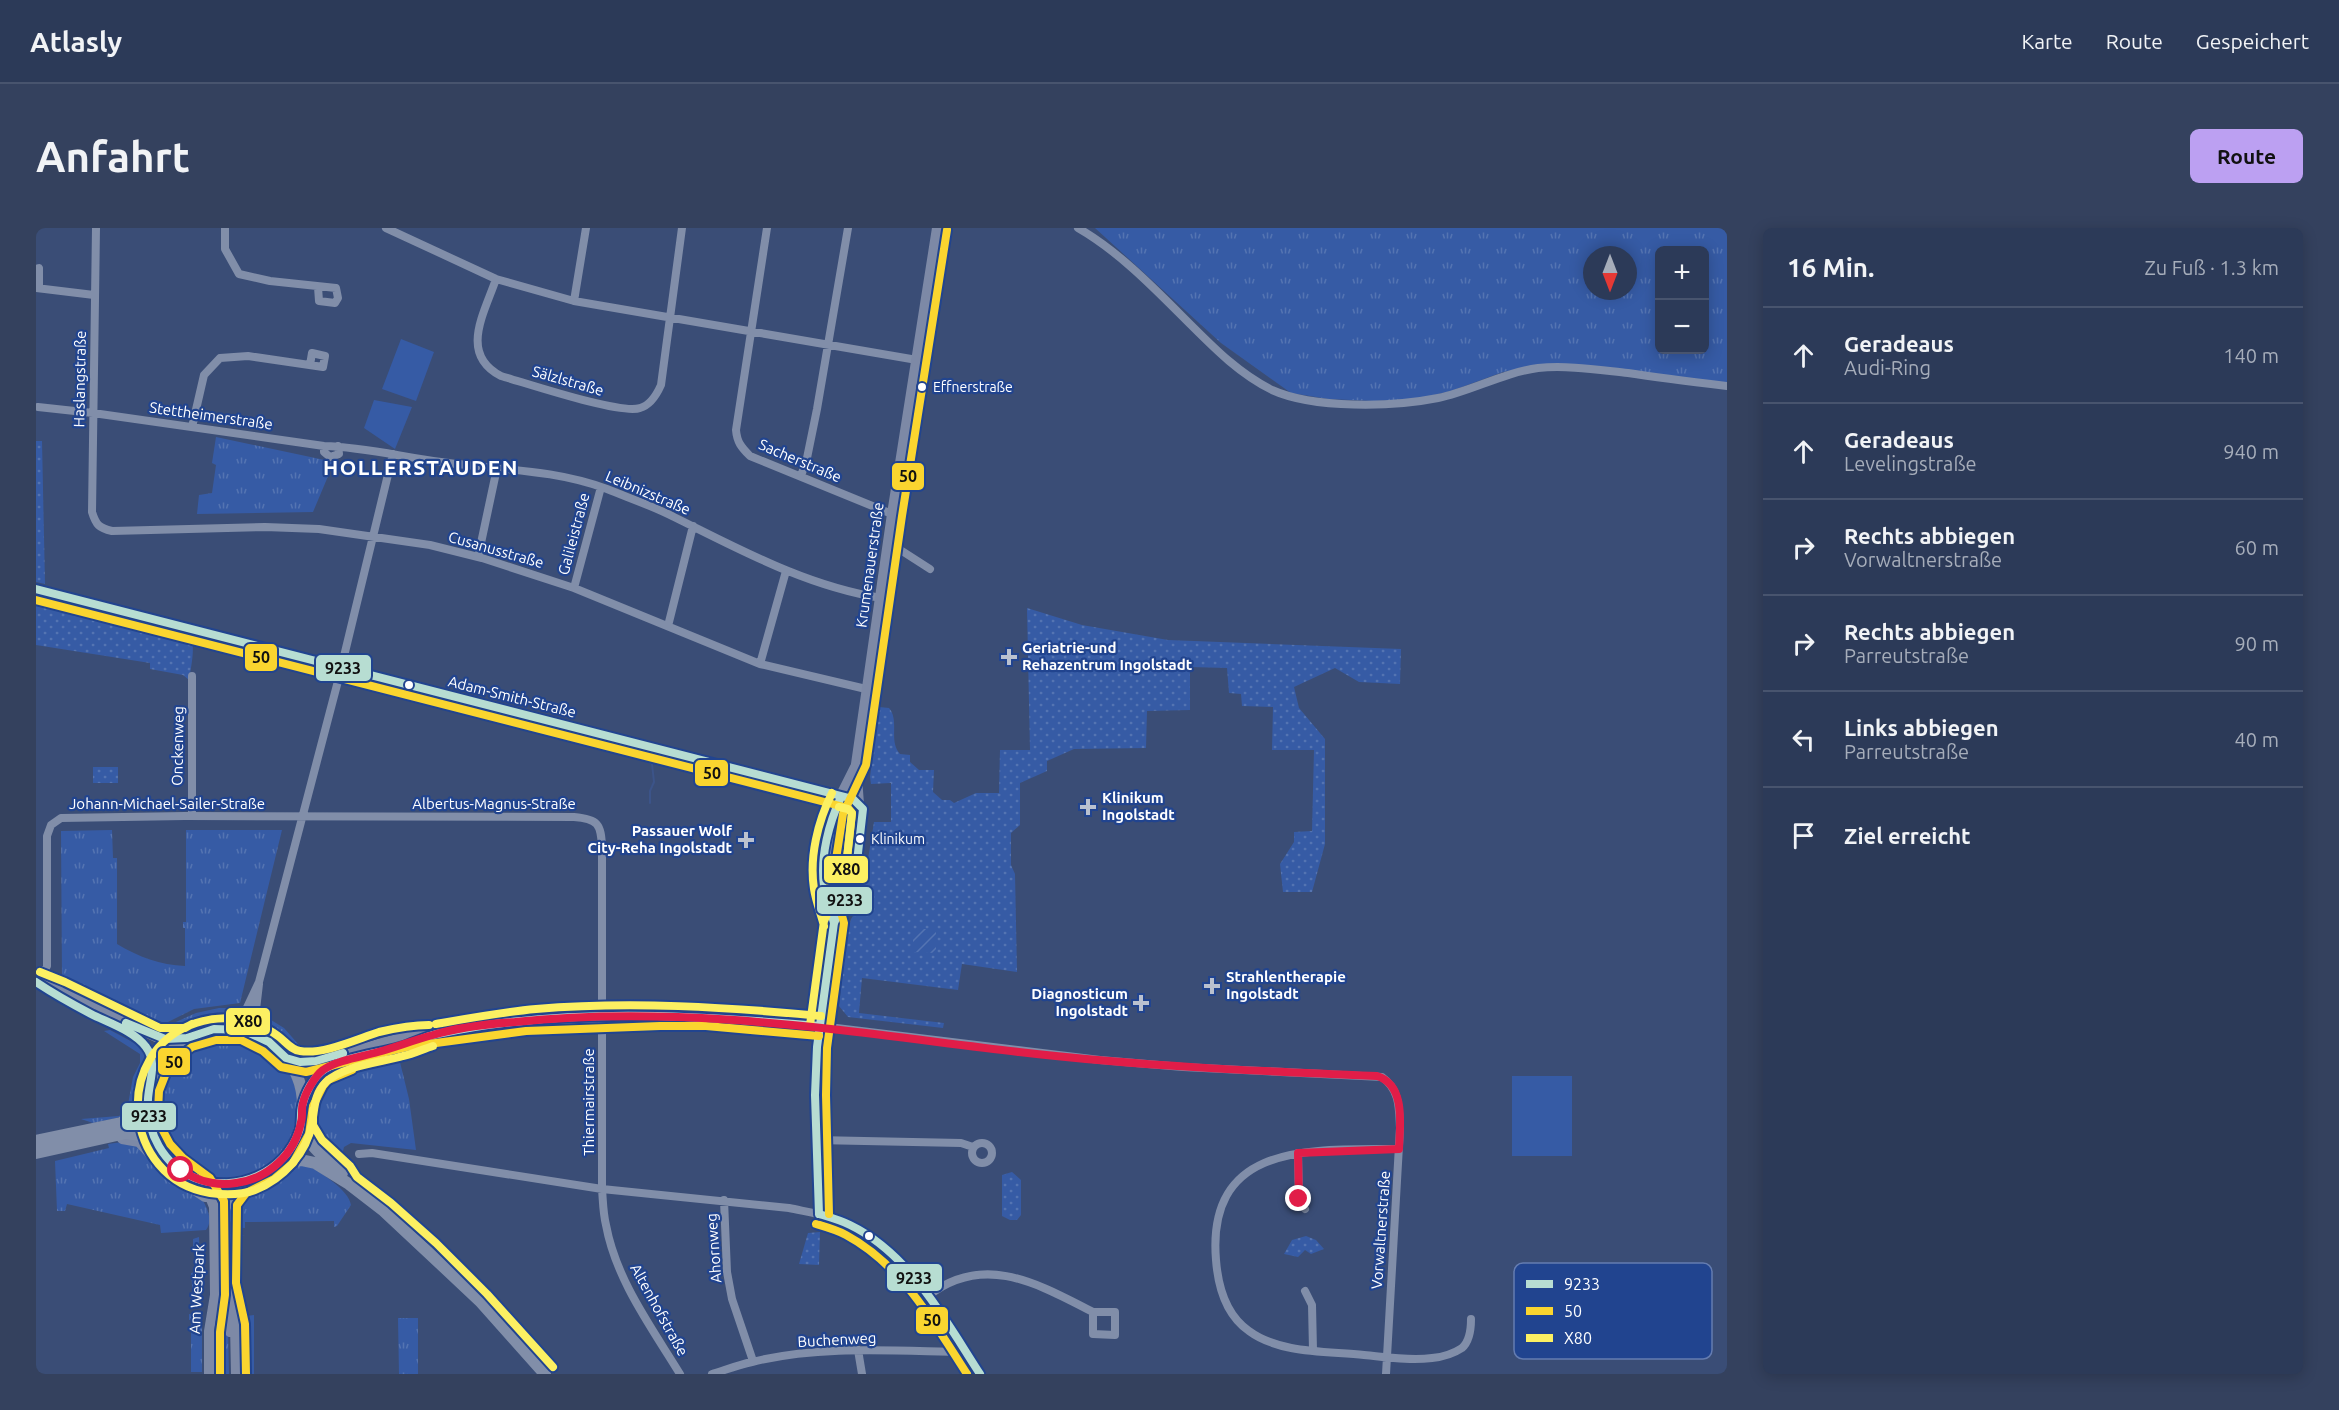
<!DOCTYPE html>
<html lang="de">
<head>
<meta charset="utf-8">
<style>
	body { margin:0; font-family:Ubuntu,sans-serif; background:#34415e; color:#f1f3f6 }
	.controls { position:absolute; right:18px; top:18px; display:grid; overflow:hidden; border-radius:9px; box-shadow:0 3px 15px #0003 }
	.controls button { width:54px; height:54px; display:grid; place-items:center; padding:0; border:0; border-bottom:2px solid #48546e; background:#2c3a58; color:#f1f3f6; font:30px sans-serif }
	.compass { position:absolute; left:1547px; top:18px; width:54px; height:54px; border-radius:50%; background:#2c3a58; box-shadow:0 3px 15px #0003; rotate:180deg }
	.stop { position:absolute; width:18px; height:18px; margin:-14px; border:4px solid #e11d48; border-radius:50%; background:#fff }
	.stop.end { background:#e11d48; border-color:#fff; box-shadow:0 2px 6px #0008 }
	.list { margin:0; padding:0; list-style:none }
	h2 { display:flex; justify-content:space-between; align-items:center; height:78px; margin:0; padding:0 24px; font-size:26px }
	h2 small { font-size:20px; font-weight:400; color:#a6adba }
	.list li { display:grid; grid-template-columns:39px 1fr auto; gap:18px; align-items:center; box-sizing:border-box; height:96px; padding:0 24px; border-top:2px solid #48546e }
	.list b { display:block; font-size:22px; white-space:nowrap }
	.list p { margin:0; font-size:20px; white-space:nowrap; color:#a6adba }
	.list em { font-size:20px; font-style:normal; color:#a6adba }
	.icon { flex:none; width:33px; height:33px; fill:none; stroke:currentColor; stroke-width:2; stroke-linecap:round; stroke-linejoin:round }
	.map { position:relative; flex:none; width:1691px; height:1146px; overflow:hidden; border-radius:9px }
	header { display:flex; align-items:center; gap:36px; box-sizing:border-box; height:84px; padding:0 30px; background:#2c3a58; border-bottom:2px solid #48546e }
	header strong { font-size:28px }
	nav { display:flex; gap:33px; margin-inline-start:auto; font-size:21px }
	.intro { display:flex; align-items:center; justify-content:space-between; box-sizing:border-box; height:144px; padding:0 36px }
	h1 { margin:0; font-size:42px }
	.button { padding:15px 27px; border-radius:9px; background:#bca0f2; color:#111; font-size:21px; font-weight:700 }
	main { display:flex; gap:36px; padding:0 36px }
	aside { flex:1; background:#2c3a58; border-radius:9px; box-shadow:0 3px 15px #0003 }
	.map>svg:first-child { display:block }
	.grass { fill:url(#grass-tufts); fill-rule:evenodd }
	.park { fill:url(#park-dots) }
	.garden { fill:url(#garden-furrows) }
	.pitch { fill:#365ba5 }
	.lines { fill:none; stroke-linecap:round; stroke-linejoin:round }
	.stream { stroke:#3c5489; stroke-width:2 }
	.street { stroke:#818ea9; stroke-width:8 }
	.secondary { stroke:#7d89a6; stroke-width:10 }
	.primary { stroke:#818ea9; stroke-width:12 }
	.bus-1-casing { stroke:#21448f; stroke-width:12 }
	.bus-2-casing { stroke:#21448f; stroke-width:12 }
	.bus-3-casing { stroke:#21448f; stroke-width:12 }
	.bus-1 { stroke:#b7ddd2; stroke-width:8 }
	.bus-2 { stroke:#fad52f; stroke-width:8 }
	.bus-3 { stroke:#fcf062; stroke-width:8 }
	.route { stroke:#e11d48; stroke-width:8 }
	.bus-dot { fill:#fff; stroke:#21448f; stroke-width:2 }
	.poi-dot { fill:#bac1cf; stroke:#21448f; stroke-width:2 }
	.labels { text-anchor:middle; stroke-width:4.5; stroke-linejoin:round; paint-order:stroke }
	.bus-label { font-size:14px; fill:#fff; stroke:#21448f; text-anchor:start }
	.street-label { font-size:15px; fill:#fff; stroke:#21448f }
	.poi-label { font-size:15px; font-weight:bold; fill:#fff; stroke:#21448f; text-anchor:start }
	.district-label { font-size:21px; font-weight:bold; letter-spacing:1.5px; fill:#fff; stroke:#21448f }
	.key { fill:#21448f; stroke:#647cb1; stroke-width:1.5 }
	.key-label { font-size:16px; fill:#fff }
	.line-badge { stroke:#21448f; stroke-width:2 }
	.pale-badge-label { font-size:16px; text-anchor:middle; font-weight:bold; fill:#111 }
</style>
</head>
<body>
<header>
<strong>Atlasly</strong>
<nav><a>Karte</a><a>Route</a><a>Gespeichert</a></nav>
</header>
<div class="intro"><h1>Anfahrt</h1><a class="button">Route</a></div>
<main>
<div class="map">
<svg width="1691" height="1146" viewBox="0 0 1691 1146">
	<defs>
		<pattern id="grass-tufts" width="24" height="20" patternUnits="userSpaceOnUse" patternTransform="scale(1.5)"><rect width="24" height="20" fill="#365ba5"/><path d="M3 7l-1-3M5 7V3M7 7l1-3M15 17l-1-3M17 17v-4M19 17l1-3" fill="none" stroke="#5474b2"/></pattern>
		<pattern id="park-dots" width="8" height="8" patternUnits="userSpaceOnUse" patternTransform="scale(1.5)"><rect width="8" height="8" fill="#365ba5"/><path d="M2 2h.1M6 6h.1" fill="none" stroke="#5474b2" stroke-width="1.8" stroke-linecap="round"/></pattern>
		<pattern id="garden-furrows" width="10" height="10" patternUnits="userSpaceOnUse" patternTransform="scale(1.5)"><rect width="10" height="10" fill="#365ba5"/><path d="M-1 1l2-2M0 10L10 0M9 11l2-2" fill="none" stroke="#5474b2"/></pattern>
	</defs>
	<rect width="100%" height="100%" fill="#3a4d76"/>
	<path class="grass" d="M1059 0H1691V157L1498 138 1467 144 1415 163 1381 171 1338 173 1292 171 1255 165 1185 115ZM1624 22H1668V122H1624ZM1556 27H1592V63H1556Z
		M180 209 298 234 277 284 161 286 163 267 176 265 180 237 176 235Z
		M76 602 77 630H81V716C103 729 124 737 149 738V700H147V694H150V602H246L204 775 158 781 124 798 26 751 25 603Z
		M34 760 122 802 160 785 183 780H208L205 785 198 789 167 794 141 805 128 808 32 764Z
		M222 784 248 800 270 825 278 828H264L261 826 226 798Z
		M74 802 102 817 108 824 111 833 100 876 90 888 57 895 45 891 83 888 91 882 97 849 104 835V826L68 803Z
		M191 805C291 817 280 951 189 951 96 951 88 811 191 805Z
		M358 823 362 826 373 871 380 922 315 915 308 919 306 927 309 932 304 937 281 917 276 907V868L290 843Z
		M86 914 98 916 166 971C172 981 177 993 170 1002L125 1005 124 997 31 976 29 983H21L19 933 73 920 72 916Z
		M271 937C284 944 313 962 315 977L301 998 298 999V993L209 994V1000L200 999 195 995C185 968 215 963 232 954 249 945 250 939 271 937Z
		M194 1006 209 1008H204L203 1065H196L195 1062Z
		M163 1009 165 1069H157L155 1045 160 1044V1019L157 1018V1011Z
		M153 1086 166 1088V1144H155V1092H153Z
		M218 1087V1146H209L208 1094 211 1088Z
		M362 1090H382V1146H363Z
		M182 1095H186L192 1100 193 1146H180L179 1144V1100Z"/>
	<path class="park" d="M0 213H6L9 356 0 354Z
		M0 366 154 405C160 419 155 438 153 452L147 447 114 441V435L0 417Z
		M991 380 1046 397 1132 412 1365 421 1364 456 1323 454 1299 440 1258 459 1263 480 1289 511V616L1276 664H1247L1244 636 1258 614V604L1276 603 1278 522H1236L1237 479 1206 478 1205 466 1193 465 1191 440 1154 439V482L1111 483 1110 520 1038 521 1011 533V543L984 555V597L975 605V637L979 646 981 744 926 736 922 762 826 750 823 785 908 795 907 800 812 789 803 778 811 708 815 691 825 675 838 594H855V555L835 556 834 549 843 479 853 480C864 493 852 513 864 526L874 527V534L883 542H898L897 564 906 572H914L918 575 940 565H963L964 522H994Z
		M57 539H82V555H57Z
		M976 944 985 952V987L981 992H974L966 988V947Z
		M784 1004 783 1037 763 1036 772 1005Z
		M1270 1008 1280 1012 1288 1021 1275 1026 1269 1022 1262 1029 1248 1026 1256 1012Z"/>
	<path class="garden" d="M877 701H900V725L877 724Z"/>
	<path class="pitch" d="M365 111 398 124 380 173 346 161Z
		M338 172 376 179 359 221 328 200Z
		M1476 848H1536V928H1476Z"/>
	<g class="lines">
		<path class="stream" d="M0 374 286 448
			M315 455 607 530 616 536 618 554 614 563V575"/>
		<path class="street" d="M60 0 56 284C60 297 63 300 76 303L229 299 283 301 394 317 446 330 538 360 724 436 830 461
			M189 0V21L203 46 234 53 300 60 302 70 299 75 283 73 282 59
			M350 0 460 51 538 73 881 132
			M731 0 700 202C701 214 705 219 714 228L856 286
			M1042 0C1084 24 1121 63 1155 97 1180 122 1204 146 1236 162 1278 181 1357 179 1402 170 1436 163 1466 145 1502 140 1531 137 1563 142 1592 145 1625 150 1658 154 1691 158
			M0 41 3 40V60
			M460 51C448 86 423 126 465 148 490 155 585 187 604 180 615 177 621 166 625 157L646 0
			M0 60 58 67
			M538 73 550 0
			M2 179 57 185 288 218C328 219 366 229 405 234 461 242 518 241 571 261 593 270 617 278 638 289 705 322 770 358 845 370
			M156 199 168 147 184 130 212 128 287 139 289 128 276 125 274 137
			M288 218V224L294 229 303 226 302 218
			M765 248 771 230 781 181 812 0
			M852 314 894 341
			M442 329 461 240
			M538 360 565 259
			M0 361 786 562 805 569
			M632 398 657 298
			M724 436 750 343
			M156 588V448
			M2 755 11 738V608L15 597 25 590 149 588 538 589C562 591 565 596 566 619V961C567 973 567 985 570 997 580 1052 616 1100 644 1146
			M223 756 219 790 227 810
			M192 801 207 788 223 754 302 453 357 226
			M780 912 925 915 937 919
			M936 925a10 10 0 1 1 20 0a10 10 0 1 1-20 0Z
			M1363 921C1279 922 1170 912 1180 1032 1182 1058 1190 1087 1213 1103 1244 1126 1292 1123 1328 1127 1350 1129 1373 1133 1396 1130 1406 1129 1417 1126 1426 1120 1434 1113 1435 1101 1435 1091
			M1262 925 1263 971 1269 981
			M323 926 336 925 566 961 753 980C776 985 800 988 820 1000 876 1033 908 1093 944 1146
			M688 972 691 1044 696 1071 717 1133
			M783 986 779 867 784 798 1064 832 1147 839 1346 849C1364 862 1363 880 1364 900L1350 1146
			M1269 1063 1276 1077 1277 1122
			M892 1068C948 1024 1002 1056 1057 1084
			M1057 1084H1079V1107L1057 1106Z
			M822 1122 826 1146
			M676 1146C689 1142 702 1137 716 1134 784 1117 859 1123 929 1124"/>
		<path class="secondary" d="M798 695 788 660V643L797 583 819 539
			M0 754 24 763 122 810H151
			M49 783C66 791 100 804 110 820 116 828 117 838 118 847
			M250 830 264 834H276L368 809 398 806 489 793 624 787 671 788 784 798 798 695 807 679 813 655 823 576 820 536 856 286 901 0
			M267 875 285 843 297 837 384 812
			M86 911 103 914 131 944 169 969
			M158 950 172 964 178 979 179 1067 173 1103V1146
			M176 1085 190 1091 194 1104
			M200 1146 199 1097 190 1056 189 982 195 965 208 954"/>
		<path class="primary" d="M111 878a78 78 0 1 1 156 0a78 78 0 1 1-156 0Z
			M265 896C271 917 290 931 306 945
			M0 913 85 895 99 886 111 869
			M0 925 90 905 111 908 120 916
			M240 938 265 932 279 935 313 956 348 983 444 1073 509 1146"/>
		<defs>
			<path id="bus-1" d="M0 361 817 571 827 581 819 651 798 695 781 819 779 867 783 986
				M798 695C795 683 790 670 788 658 784 628 793 595 805 569
				M0 754C18 766 36 776 55 786 73 795 98 803 110 819 122 835 113 853 112 871 110 904 127 937 159 950 200 966 249 945 263 903 266 895 264 886 266 878 269 865 277 849 289 841 312 828 339 826 364 819 377 815 388 809 401 806 527 779 657 787 784 798
				M90 795 129 811 151 810 178 801 207 802 233 814 250 830 264 834 280 833 307 825
				M783 986C793 989 804 992 814 997 874 1026 909 1092 944 1146"/>
			<path id="bus-2" d="M0 372 812 580 816 585 809 648 803 659 794 656
				M793 986 790 867 791 820 808 695 798 659V644L807 586 830 537 866 288 911 2
				M780 996C790 999 801 1002 810 1007 866 1037 898 1095 931 1146
				M184 1146V1104L189 1067 188 973 174 950 147 930 134 916 125 899 122 882 123 863 130 845 141 830 156 819 180 812H205L227 823 245 839 270 844 370 819 490 803 624 798H670L783 808
				M210 1146 209 1096 200 1055 201 977 210 965 238 951 257 935 273 906 277 878 287 858 292 852 316 842"/>
			<path id="bus-3" d="M788 698C785 686 780 674 778 661 773 629 782 593 796 565
				M4 744 29 754 124 800H149L156 796
				M400 796C434 790 467 784 500 781 595 773 690 779 785 788
				M393 797C376 797 360 800 343 804 321 811 287 827 264 823 255 822 249 813 242 808 218 790 188 786 160 795 75 823 86 951 174 965 189 967 205 967 219 962 247 951 271 925 276 895 279 879 278 866 290 854 306 838 346 834 367 828 378 826 387 821 397 818
				M774 797 788 693 809 648 816 585 812 581 803 579
				M277 882V897L286 912 314 938 321 949 355 975 400 1015 451 1066 517 1139"/>
		</defs>
		<use href="#bus-1" class="bus-1-casing"/>
		<use href="#bus-2" class="bus-2-casing"/>
		<use href="#bus-3" class="bus-3-casing"/>
		<use href="#bus-1" class="bus-1"/>
		<use href="#bus-2" class="bus-2"/>
		<use href="#bus-3" class="bus-3"/>
	</g>
	<g class="lines">
		<path class="route" d="M145 942C161 953 180 958 200 955 232 951 259 926 265 894 267 888 265 880 267 875 269 865 279 848 287 842 302 832 324 829 342 824 360 819 378 812 397 807 423 799 452 796 479 794 652 776 812 804 983 824 1102 838 1221 843 1341 848 1370 857 1364 897 1363 921L1262 925 1263 971"/>
	</g>
	<g class="bus-dot">
		<circle cx="886" cy="159" r="5"/>
		<circle cx="373" cy="457" r="5"/>
		<circle cx="824" cy="611" r="5"/>
		<circle cx="833" cy="1008" r="5"/>
	</g>
	<g class="poi-dot">
		<path d="M970 420h6v6h6v6h-6v6h-6v-6h-6v-6h6z"/>
		<path d="M1049 570h6v6h6v6h-6v6h-6v-6h-6v-6h6z"/>
		<path d="M707 603h6v6h6v6h-6v6h-6v-6h-6v-6h6z"/>
		<path d="M1173 749h6v6h6v6h-6v6h-6v-6h-6v-6h6z"/>
		<path d="M1102 766h6v6h6v6h-6v6h-6v-6h-6v-6h6z"/>
	</g>
	<g class="labels">
		<g class="bus-label">
			<text x="897" y="164">Effnerstraße</text>
			<text x="835" y="616">Klinikum</text>
		</g>
		<g class="street-label">
			<text transform="translate(44 151) rotate(-89)" y="5">Haslangstraße</text>
			<text transform="translate(532 153) rotate(16)" y="5">Sälzlstraße</text>
			<text transform="translate(175 188) rotate(8)" y="5">Stettheimerstraße</text>
			<text transform="translate(764 233) rotate(23)" y="5">Sacherstraße</text>
			<text transform="translate(612 265) rotate(23)" y="5">Leibnizstraße</text>
			<text transform="translate(538 306) rotate(-75)" y="5">Galileistraße</text>
			<text transform="translate(460 322) rotate(16)" y="5">Cusanusstraße</text>
			<text transform="translate(834 337) rotate(-82)" y="5">Krumenauerstraße</text>
			<text transform="translate(476 469) rotate(14)" y="5">Adam-Smith-Straße</text>
			<text transform="translate(142 518) rotate(-89)" y="5">Onckenweg</text>
			<text x="131" y="581">Johann-Michael-Sailer-Straße</text>
			<text x="458" y="581">Albertus-Magnus-Straße</text>
			<text transform="translate(553 874) rotate(-90)" y="5">Thiermairstraße</text>
			<text transform="translate(1345 1002) rotate(-86)" y="5">Vorwaltnerstraße</text>
			<text transform="translate(678 1020) rotate(-94)" y="5">Ahornweg</text>
			<text transform="translate(161 1061) rotate(-87)" y="5">Am Westpark</text>
			<text transform="translate(623 1082) rotate(61)" y="5">Altenhofstraße</text>
			<text transform="translate(801 1112) rotate(-3)" y="5">Buchenweg</text>
		</g>
		<g class="poi-label">
			<text x="986" y="425">Geriatrie-und<tspan x="986" dy="17">Rehazentrum Ingolstadt</tspan></text>
			<text x="1066" y="575">Klinikum<tspan x="1066" dy="17">Ingolstadt</tspan></text>
			<text x="696" y="608" text-anchor="end">Passauer Wolf<tspan x="696" dy="17">City-Reha Ingolstadt</tspan></text>
			<text x="1190" y="754">Strahlentherapie<tspan x="1190" dy="17">Ingolstadt</tspan></text>
			<text x="1092" y="771" text-anchor="end">Diagnosticum<tspan x="1092" dy="17">Ingolstadt</tspan></text>
		</g>
		<g class="district-label">
			<text x="385" y="247">HOLLERSTAUDEN</text>
		</g>
	</g>
	<rect x="1478" y="1035" width="198" height="96" rx="9" class="key"/>
	<rect x="1490" y="1052" width="27" height="8" fill="#b7ddd2"/>
	<rect x="1490" y="1079" width="27" height="8" fill="#fad52f"/>
	<rect x="1490" y="1106" width="27" height="8" fill="#fcf062"/>
	<g class="key-label">
		<text x="1528" y="1062">9233</text>
		<text x="1528" y="1089">50</text>
		<text x="1528" y="1116">X80</text>
	</g>
	<g class="line-badge">
		<rect x="855" y="234" width="34" height="29" rx="6" fill="#fad52f"/>
		<rect x="208" y="415" width="34" height="29" rx="6" fill="#fad52f"/>
		<rect x="279" y="426" width="57" height="28" rx="6" fill="#b7ddd2"/>
		<rect x="658" y="531" width="35" height="28" rx="6" fill="#fad52f"/>
		<rect x="787" y="627" width="46" height="29" rx="6" fill="#fcf062"/>
		<rect x="780" y="658" width="57" height="29" rx="6" fill="#b7ddd2"/>
		<rect x="189" y="779" width="46" height="29" rx="6" fill="#fcf062"/>
		<rect x="121" y="819" width="34" height="29" rx="6" fill="#fad52f"/>
		<rect x="85" y="874" width="56" height="29" rx="6" fill="#b7ddd2"/>
		<rect x="850" y="1035" width="57" height="29" rx="6" fill="#b7ddd2"/>
		<rect x="879" y="1078" width="34" height="29" rx="6" fill="#fad52f"/>
	</g>
	<g class="pale-badge-label">
		<text x="872" y="254">50</text>
		<text x="225" y="435">50</text>
		<text x="307" y="446">9233</text>
		<text x="676" y="551">50</text>
		<text x="810" y="647">X80</text>
		<text x="809" y="678">9233</text>
		<text x="212" y="799">X80</text>
		<text x="138" y="840">50</text>
		<text x="113" y="894">9233</text>
		<text x="878" y="1056">9233</text>
		<text x="896" y="1098">50</text>
	</g>
</svg>
<div class="controls">
<button>+</button>
<button>−</button>
</div>
<svg class="compass" viewBox="-18 -18 36 36"><path d="M0-13l5 13h-10z" fill="#e53935"/><path d="M0 13l5-13h-10z" fill="#a6adba"/></svg>
<div class="stop" style="left:145px;top:942px"></div>
<div class="stop end" style="left:1263px;top:971px"></div>
</div>
<aside>
<h2>16 Min.<small>Zu Fuß · 1.3 km</small></h2>
<ul class="list">
<li><svg class="icon" aria-label="ahead" viewBox="0 0 24 24"><path d="M12 20V5M6 11l6-6 6 6"/></svg><div><b>Geradeaus</b><p>Audi-Ring</p></div><em>140 m</em></li>
<li><svg class="icon" aria-label="ahead" viewBox="0 0 24 24"><path d="M12 20V5M6 11l6-6 6 6"/></svg><div><b>Geradeaus</b><p>Levelingstraße</p></div><em>940 m</em></li>
<li><svg class="icon" aria-label="right" viewBox="0 0 24 24"><path d="M7 20v-9h11M14 6l5 5-5 5"/></svg><div><b>Rechts abbiegen</b><p>Vorwaltnerstraße</p></div><em>60 m</em></li>
<li><svg class="icon" aria-label="right" viewBox="0 0 24 24"><path d="M7 20v-9h11M14 6l5 5-5 5"/></svg><div><b>Rechts abbiegen</b><p>Parreutstraße</p></div><em>90 m</em></li>
<li><svg class="icon" aria-label="left" viewBox="0 0 24 24"><path d="M17 20v-9H6M10 6l-5 5 5 5"/></svg><div><b>Links abbiegen</b><p>Parreutstraße</p></div><em>40 m</em></li>
<li><svg class="icon" aria-label="arrive" viewBox="0 0 24 24"><path d="M6 21V4h12l-3 4 3 4H6"/></svg><div><b>Ziel erreicht</b></div></li>
</ul>
</aside>
</main>
</body>
</html>
